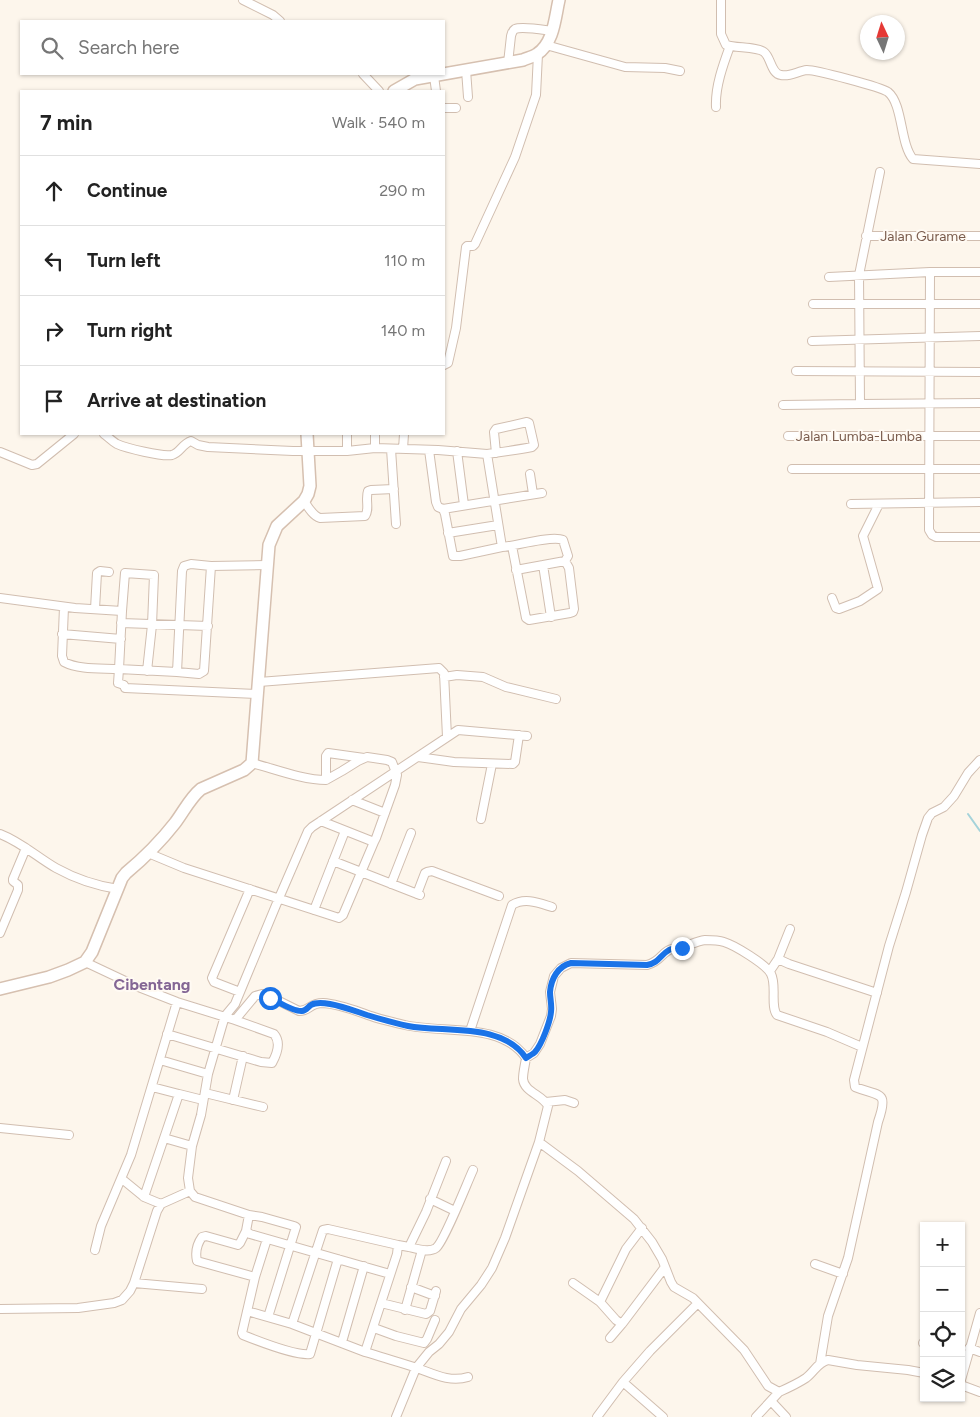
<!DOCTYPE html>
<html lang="en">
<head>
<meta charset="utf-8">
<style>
	body { margin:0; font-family:Figtree,sans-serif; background:#f2f2f2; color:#222 }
	.controls { position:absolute; right:15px; bottom:15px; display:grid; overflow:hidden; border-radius:0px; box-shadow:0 1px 4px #0004 }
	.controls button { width:45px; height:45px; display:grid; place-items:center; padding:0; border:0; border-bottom:1px solid #e0e0e0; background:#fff; color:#222; font:25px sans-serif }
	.compass { position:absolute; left:860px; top:15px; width:45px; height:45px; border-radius:50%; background:#fff; box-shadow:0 1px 4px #0004; rotate:356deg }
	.stop { position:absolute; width:15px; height:15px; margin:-11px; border:4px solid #1a73e8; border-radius:50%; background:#fff }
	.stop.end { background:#1a73e8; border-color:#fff; box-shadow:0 1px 5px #0008 }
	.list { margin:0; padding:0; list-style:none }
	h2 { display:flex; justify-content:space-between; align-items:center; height:65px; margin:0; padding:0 20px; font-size:21px }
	h2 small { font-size:16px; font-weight:400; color:#767676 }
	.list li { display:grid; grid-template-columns:32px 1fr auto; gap:15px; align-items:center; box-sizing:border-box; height:70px; padding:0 20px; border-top:1px solid #e0e0e0 }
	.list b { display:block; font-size:19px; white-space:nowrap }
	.list em { font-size:16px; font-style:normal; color:#767676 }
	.icon { flex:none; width:28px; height:28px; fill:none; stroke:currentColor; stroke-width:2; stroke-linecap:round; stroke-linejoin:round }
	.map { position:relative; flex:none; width:980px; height:1417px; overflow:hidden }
	.search { position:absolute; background:#fff; box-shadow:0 1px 4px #0004; left:20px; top:20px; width:425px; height:55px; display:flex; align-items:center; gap:12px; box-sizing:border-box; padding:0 18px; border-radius:0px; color:#767676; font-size:19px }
	.panel { position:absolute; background:#fff; box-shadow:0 1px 4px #0004; left:20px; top:90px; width:425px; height:345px; border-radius:0px }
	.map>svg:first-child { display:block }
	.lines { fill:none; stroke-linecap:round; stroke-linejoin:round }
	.stream { stroke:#a5d3da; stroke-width:2 }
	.street-casing { stroke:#d1beb0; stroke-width:10 }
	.secondary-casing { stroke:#d6c0b0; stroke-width:14 }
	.street { stroke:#fff; stroke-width:8 }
	.secondary { stroke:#fff; stroke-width:11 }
	.route { stroke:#1a73e8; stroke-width:6 }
	.labels { text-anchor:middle; stroke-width:4; stroke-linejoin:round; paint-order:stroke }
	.street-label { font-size:14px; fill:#7a5c4d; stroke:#fffaf3 }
	.quarter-label { font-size:16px; font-weight:bold; fill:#846695; stroke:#fffaf3 }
</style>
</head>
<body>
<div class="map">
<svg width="980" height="1417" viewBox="0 0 980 1417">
	<rect width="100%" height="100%" fill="#fdf6ec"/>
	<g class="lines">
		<path class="stream" d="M968 814 980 831"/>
		<defs>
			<path id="street" d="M243 0 273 15 280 21
				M721 0V34L726 45C736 48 758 47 764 52 771 57 771 74 781 75 790 77 798 71 807 70 816 70 881 87 888 92 903 104 900 144 913 159L980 164
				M546 45 625 67 665 68 680 71
				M508 63 511 36C512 33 512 31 515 29 522 26 544 30 552 31
				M466 70 468 97
				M363 74 379 91
				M434 76 436 91
				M716 107C715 87 723 65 730 46
				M444 108H456
				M880 172 859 275 860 404 980 403
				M866 236H980
				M980 272H930L929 530 932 535 936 537H980
				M829 277 930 272
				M813 304H980
				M812 341 980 336
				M444 365 448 363 456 328 466 247 467 246H473L475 244 515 157 536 95 538 54
				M796 371 980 372
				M783 405 860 404
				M104 434C108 437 112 441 117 444 126 448 162 457 172 455 180 453 182 444 191 441L198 445 208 447 293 451H347L375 448 438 450 487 454 502 547C516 546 552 535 563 540L568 556 565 561 569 568 574 609 573 612 570 613 529 620 526 618 512 546
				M788 436H980
				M375 448V434
				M391 449 396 524
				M403 449 404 434
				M429 450 436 502 438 507 443 509 445 514 453 556H460L502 547
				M347 451V434
				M457 451 464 505
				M0 452 32 465 37 464 74 434
				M487 454C502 452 517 450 532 447L534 445 529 423 527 422 496 429 494 432 496 453
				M792 469H980
				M530 474 533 494
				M304 501C308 507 313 516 320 518L365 516C370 510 365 499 368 491L371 490 394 489
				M851 504 980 502
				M443 509 542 493
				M448 533 498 525
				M543 565 551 617
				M516 570 565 561
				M0 598 75 608 122 611 119 669 177 672 182 571 184 566 191 564 211 566 267 565
				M832 598 836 608 839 609 860 601 878 589 863 536 879 504
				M64 607 62 656 64 662C79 670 101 668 119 669L118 683 124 685 125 688 258 694
				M95 609 97 573 100 571 109 572
				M122 611 125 573 154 575 152 625 147 671
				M121 623 208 626
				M62 634 121 639
				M177 672 199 674 204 671 211 566
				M444 677 457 675 483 677 506 687 556 699
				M259 682 439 668 444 673 447 737
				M418 757 454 762 513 764 515 762 519 735
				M252 763C275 769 303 780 326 780L342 771 358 761 367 757 387 760 392 762 397 775 395 785 376 838 374 842
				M326 780V756L328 753 364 758
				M352 800 385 813
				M481 819 492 764
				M0 834C21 842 37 857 56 868 74 878 98 886 118 889
				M148 853 184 868 339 918 343 915 374 842 321 821
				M333 861 420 895
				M391 884 411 833
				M417 894 425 873 427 872 432 871 499 896
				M314 910 345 831
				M0 933 18 890V885L13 881V879L26 848
				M778 959 790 929
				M85 962 136 986 177 1002 235 1020 255 996 262 994 267 995 299 1011C310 1011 309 1003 323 1003 340 1004 356 1011 371 1016 382 1020 394 1022 405 1025 442 1034 501 1021 526 1058 525 1065 523 1072 523 1079 524 1092 543 1095 548 1106L539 1142 578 1171 634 1219 652 1242 662 1259 671 1282 674 1287 693 1298 744 1350 768 1386 779 1392C788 1388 797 1384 806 1378 814 1372 818 1362 828 1360L857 1365 908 1370 924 1373
				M770 971 778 959 789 964 877 993
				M240 992 214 982 212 978 250 889
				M470 1031 512 905C525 897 539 903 552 907
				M167 1034 261 1062 272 1063C277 1054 281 1042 274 1034L235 1020
				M526 1058 534 1053 540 1044 551 1016 552 1009 550 992 554 976 561 968 571 963 647 965C661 962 662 951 672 949 675 948 679 948 683 947 690 945 697 941 705 940 711 940 718 940 724 942 734 945 766 964 771 974 777 985 770 1006 777 1015L827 1032 862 1047
				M160 1060 208 1074
				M152 1087 179 1094
				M205 1093 263 1107
				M233 1100 243 1056
				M546 1102 565 1100 574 1103
				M0 1128 69 1135
				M164 1138 192 1146
				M122 1179 144 1197 161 1204
				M144 1197 179 1094 203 1100
				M430 1199 455 1211
				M249 1215 262 1217 294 1226 296 1227 268 1317
				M246 1231 240 1243 238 1245 206 1236 202 1237C197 1244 195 1252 197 1261L255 1277
				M267 1239 255 1277 242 1333 243 1335C258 1341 297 1356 310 1354L338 1259
				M409 1247C417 1249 429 1253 436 1248 444 1242 467 1183 473 1170
				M95 1250 101 1226 131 1155 177 1002
				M815 1264 843 1274
				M390 1274 250 1234 246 1231 249 1215 195 1197 190 1191 188 1178 192 1146 201 1115 208 1074 222 1026 225 1016 235 1004 279 898 308 831 312 827 458 730 527 736
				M134 1283 202 1289
				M573 1283 600 1302 616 1320 622 1324 665 1267
				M411 1287 435 1296
				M600 1302 626 1249 642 1228
				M381 1303 426 1314 430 1311 436 1291
				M0 1309 78 1308 114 1303 122 1300 130 1291 134 1283 157 1211 161 1204 190 1191
				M405 1310 422 1250
				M247 1311 292 1324 365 1352 397 1254 398 1245 409 1247 426 1212 446 1161
				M292 1324 323 1230 328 1229 398 1245
				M374 1328 396 1336 424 1343 427 1339 435 1320
				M610 1338 622 1324
				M342 1342 364 1266
				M923 1343H924
				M969 1348 980 1352
				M365 1352C382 1357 398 1362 414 1367 432 1373 449 1383 468 1377
				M820 1364 828 1316 848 1258 878 1122C889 1090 880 1097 855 1087L854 1080 889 946 906 892 922 835 928 818 932 813 944 807 954 796 968 773 980 760
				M961 1380 980 1313
				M623 1382 663 1417
				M961 1385 980 1392
				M771 1401 786 1417
				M396 1417 416 1368 429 1352 439 1344 449 1332 461 1309 481 1285 492 1268 505 1238 539 1142
				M597 1417 623 1382 650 1351 698 1303
				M756 1417 779 1392"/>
			<path id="secondary" d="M394 91 415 79 523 60C527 58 533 57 537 54 554 43 555 17 559 0
				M0 989 49 977 68 970 85 962 92 952 122 878 126 873C144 858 161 841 175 823 184 811 190 798 201 789L244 770 252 763 269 545 277 526 304 501 308 494 310 486 307 434"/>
		</defs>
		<use href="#street" class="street-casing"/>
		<use href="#secondary" class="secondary-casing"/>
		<use href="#street" class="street"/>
		<use href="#secondary" class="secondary"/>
	</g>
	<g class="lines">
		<path class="route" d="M270 998C277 1001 294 1012 302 1011 306 1011 308 1007 311 1005 316 1002 324 1003 330 1004 342 1006 355 1011 367 1015 380 1019 394 1023 408 1026 444 1033 502 1022 526 1058 529 1056 533 1054 535 1052 542 1044 550 1022 551 1012 552 1005 550 999 550 992 551 979 558 966 571 963L647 965C659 963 660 955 669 950 672 948 677 948 682 948"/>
	</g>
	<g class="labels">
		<g class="street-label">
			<text x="923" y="241">Jalan Gurame</text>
			<text x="859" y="441">Jalan Lumba-Lumba</text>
		</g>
		<g class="quarter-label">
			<text x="152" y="990">Cibentang</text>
		</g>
	</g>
</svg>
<div class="controls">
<button>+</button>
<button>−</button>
<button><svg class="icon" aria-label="locate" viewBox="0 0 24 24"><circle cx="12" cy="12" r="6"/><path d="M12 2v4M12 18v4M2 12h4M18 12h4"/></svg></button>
<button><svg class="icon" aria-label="layers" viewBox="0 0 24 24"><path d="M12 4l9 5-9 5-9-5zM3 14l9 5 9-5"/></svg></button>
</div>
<svg class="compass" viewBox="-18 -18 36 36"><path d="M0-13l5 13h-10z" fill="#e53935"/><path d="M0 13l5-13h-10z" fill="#767676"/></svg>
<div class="stop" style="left:270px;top:998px"></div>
<div class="stop end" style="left:682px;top:948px"></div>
<div class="search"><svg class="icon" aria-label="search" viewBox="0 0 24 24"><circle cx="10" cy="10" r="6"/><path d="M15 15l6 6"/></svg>Search here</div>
<section class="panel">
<h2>7 min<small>Walk · 540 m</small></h2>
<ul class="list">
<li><svg class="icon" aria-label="ahead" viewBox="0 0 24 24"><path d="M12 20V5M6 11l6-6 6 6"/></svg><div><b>Continue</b></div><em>290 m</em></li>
<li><svg class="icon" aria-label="left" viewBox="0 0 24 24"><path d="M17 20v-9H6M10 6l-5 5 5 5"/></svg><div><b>Turn left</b></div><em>110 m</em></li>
<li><svg class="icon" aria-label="right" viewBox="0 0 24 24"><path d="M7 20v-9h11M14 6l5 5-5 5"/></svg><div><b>Turn right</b></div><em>140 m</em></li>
<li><svg class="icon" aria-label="arrive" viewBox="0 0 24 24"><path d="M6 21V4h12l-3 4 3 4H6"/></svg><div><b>Arrive at destination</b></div></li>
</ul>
</section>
</div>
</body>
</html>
